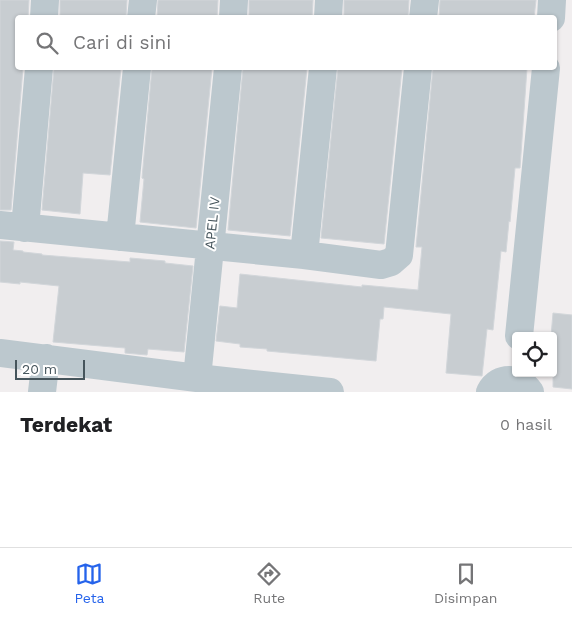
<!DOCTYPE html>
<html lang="id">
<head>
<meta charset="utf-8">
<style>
	body { margin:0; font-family:"Work Sans",sans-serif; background:#f2f2f2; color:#202124 }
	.controls { position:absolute; right:15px; bottom:15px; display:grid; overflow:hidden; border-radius:5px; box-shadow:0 1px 4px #0004 }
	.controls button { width:45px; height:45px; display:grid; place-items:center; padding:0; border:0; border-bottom:1px solid #e0e0e0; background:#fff; color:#202124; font:25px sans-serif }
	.scale { position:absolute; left:15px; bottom:12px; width:70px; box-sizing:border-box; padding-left:5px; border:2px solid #46555c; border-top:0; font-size:14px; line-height:18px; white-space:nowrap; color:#46555c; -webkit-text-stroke:4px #fff; paint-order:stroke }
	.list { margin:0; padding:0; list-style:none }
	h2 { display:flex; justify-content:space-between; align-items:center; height:65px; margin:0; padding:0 20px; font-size:21px }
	h2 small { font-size:16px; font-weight:400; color:#757577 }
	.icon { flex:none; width:28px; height:28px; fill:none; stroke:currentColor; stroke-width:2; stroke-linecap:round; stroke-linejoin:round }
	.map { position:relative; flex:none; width:572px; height:392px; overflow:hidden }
	.search { position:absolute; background:#fff; box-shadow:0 1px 4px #0004; left:15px; right:15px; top:15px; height:55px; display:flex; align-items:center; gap:12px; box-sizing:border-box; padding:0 18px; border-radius:5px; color:#757577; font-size:19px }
	.sheet { height:155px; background:#fff }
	nav { display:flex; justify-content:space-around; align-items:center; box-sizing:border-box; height:70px; border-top:1px solid #e0e0e0; background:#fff; font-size:14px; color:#757577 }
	nav a { display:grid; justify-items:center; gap:2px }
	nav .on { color:#2563eb }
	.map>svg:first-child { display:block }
	.building { fill:#c8cdd1; stroke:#d2d6da }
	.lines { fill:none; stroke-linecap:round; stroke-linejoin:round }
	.minor { stroke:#bcc8ce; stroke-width:28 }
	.labels { text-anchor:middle; stroke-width:4; stroke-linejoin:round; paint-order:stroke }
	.street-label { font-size:14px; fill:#46555c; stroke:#fff }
</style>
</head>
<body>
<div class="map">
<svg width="572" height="392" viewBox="0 0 572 392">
	<rect width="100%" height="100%" fill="#f1eeef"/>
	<path class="building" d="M0 0H29L28 18H18V68H23L11 210H0Z
		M60 0H127L126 18H60Z
		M158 0H218L217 18 157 17Z
		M249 0H313L312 18H249Z
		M344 0H409L408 18H344Z
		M440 0H536L534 18H439Z
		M54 68H121L110 175 83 173 80 214 42 210Z
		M152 68H212L196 228 140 222 144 179 142 178Z
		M243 68H307L290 236 228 230Z
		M338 68H402L384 244 321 238Z
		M433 68H527L520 168H515L510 222 509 221 506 252 501 251 493 330 487 329 482 376 446 373 451 314 384 307 383 319H380L376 361 267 351V349L240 347V344L216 341 220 306 237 308 240 274 362 287V285L418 290 422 247H416Z
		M0 241 14 242 13 250 23 251V252L42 254V255L130 262V258L165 261V263L193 266 184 352 148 349 147 355 125 353V348L53 342 59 286 20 282V284L0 282Z
		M553 313 572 315V389L553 387V336H551Z"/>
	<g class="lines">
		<path class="minor" d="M44 18 45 0
			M141 18 143 0
			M233 18 234 0
			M328 18 329 0
			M423 18 425 0
			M551 18 552 0
			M0 225 304 255 381 265 391 262 399 255 418 68
			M25 228 39 68
			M120 237 137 68
			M304 255 323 68
			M519 336 546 68
			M0 353 197 378 330 392
			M197 378 228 68
			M42 392 46 358
			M490 392C499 375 520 377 530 392"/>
	</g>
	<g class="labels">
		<g class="street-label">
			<text transform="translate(212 223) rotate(-84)" y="5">APEL IV</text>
		</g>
	</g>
</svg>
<div class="controls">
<button><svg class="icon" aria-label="locate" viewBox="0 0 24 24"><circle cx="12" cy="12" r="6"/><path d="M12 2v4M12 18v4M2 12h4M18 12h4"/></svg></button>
</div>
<div class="scale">20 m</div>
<div class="search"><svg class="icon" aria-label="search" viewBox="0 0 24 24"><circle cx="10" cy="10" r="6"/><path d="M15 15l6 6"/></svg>Cari di sini</div>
</div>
<section class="sheet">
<h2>Terdekat<small>0 hasil</small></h2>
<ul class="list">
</ul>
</section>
<nav>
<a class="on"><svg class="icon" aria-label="map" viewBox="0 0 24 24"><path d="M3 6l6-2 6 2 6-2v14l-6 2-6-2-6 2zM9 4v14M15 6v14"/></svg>Peta</a>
<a><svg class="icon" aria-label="directions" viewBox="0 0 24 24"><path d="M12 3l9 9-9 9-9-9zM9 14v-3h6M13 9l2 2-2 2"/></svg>Rute</a>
<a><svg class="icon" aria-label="saved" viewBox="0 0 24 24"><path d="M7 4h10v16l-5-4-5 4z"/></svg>Disimpan</a>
</nav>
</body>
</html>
